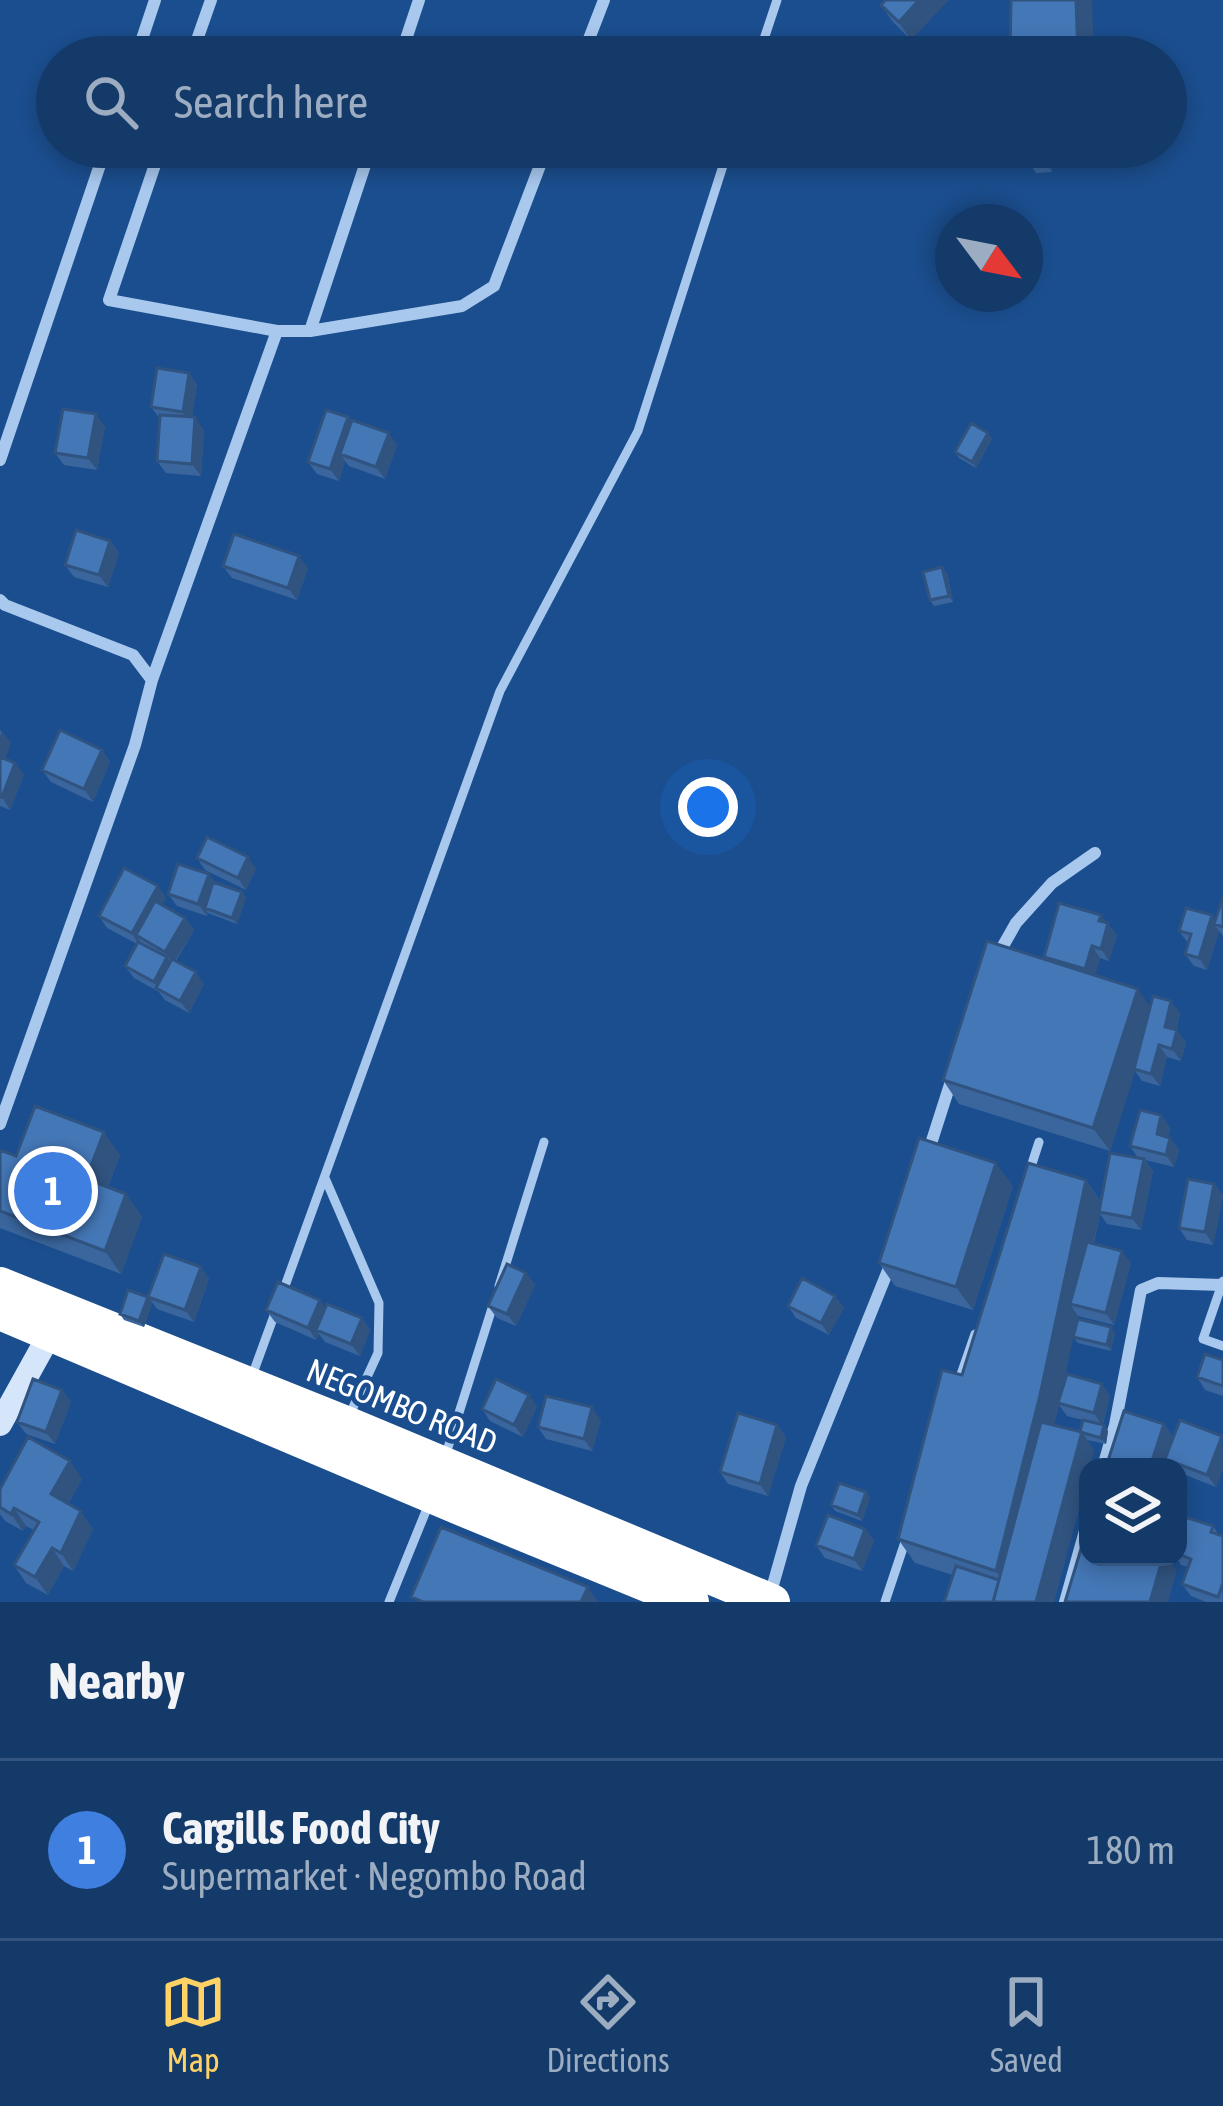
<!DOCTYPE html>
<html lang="en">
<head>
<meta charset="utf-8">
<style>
	body { margin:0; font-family:"Asap Condensed",sans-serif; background:#214572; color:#f1f3f6 }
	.controls { position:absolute; right:36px; bottom:36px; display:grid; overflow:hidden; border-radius:24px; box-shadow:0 6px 18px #0003 }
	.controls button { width:108px; height:108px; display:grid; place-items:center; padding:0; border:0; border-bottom:3px solid #33547e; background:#143a6a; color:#f1f3f6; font:60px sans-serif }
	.compass { position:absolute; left:935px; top:204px; width:108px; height:108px; border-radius:50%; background:#143a6a; box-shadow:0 6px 18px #0003; rotate:122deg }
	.you { position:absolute; left:708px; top:807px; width:42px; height:42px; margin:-30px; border:9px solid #fff; border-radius:50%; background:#1a73e8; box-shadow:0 0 0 18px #1a73e833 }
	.badge { display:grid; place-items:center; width:78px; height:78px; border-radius:50%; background:#ffd265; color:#fff; font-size:39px; font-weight:700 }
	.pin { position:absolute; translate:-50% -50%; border:6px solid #fff; box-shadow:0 3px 12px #0006 }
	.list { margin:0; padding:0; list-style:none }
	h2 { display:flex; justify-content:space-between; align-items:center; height:156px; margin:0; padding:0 48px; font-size:51px }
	h2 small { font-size:39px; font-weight:400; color:#9dadc1 }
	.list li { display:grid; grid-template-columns:78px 1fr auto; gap:36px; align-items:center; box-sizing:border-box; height:180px; padding:0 48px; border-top:3px solid #33547e }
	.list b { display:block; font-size:45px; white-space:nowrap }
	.list p { margin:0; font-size:39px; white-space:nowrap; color:#9dadc1 }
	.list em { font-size:39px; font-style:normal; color:#9dadc1 }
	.icon { flex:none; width:66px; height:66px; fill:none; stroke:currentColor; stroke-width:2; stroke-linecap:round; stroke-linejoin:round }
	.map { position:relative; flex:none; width:1223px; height:1602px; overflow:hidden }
	.search { position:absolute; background:#143a6a; box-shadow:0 6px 18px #0003; left:36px; right:36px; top:36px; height:132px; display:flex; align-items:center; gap:30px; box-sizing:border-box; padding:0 42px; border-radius:66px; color:#9dadc1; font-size:45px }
	.sheet { height:336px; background:#143a6a }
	nav { display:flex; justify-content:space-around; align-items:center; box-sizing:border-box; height:168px; border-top:3px solid #33547e; background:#143a6a; font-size:33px; color:#9dadc1 }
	nav a { display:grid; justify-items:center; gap:6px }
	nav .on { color:#ffd265 }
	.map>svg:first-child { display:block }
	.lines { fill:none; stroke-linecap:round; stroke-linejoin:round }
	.lane { stroke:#a8c8ee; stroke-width:9 }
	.street { stroke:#a8c8ee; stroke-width:12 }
	.secondary { stroke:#d5e5fa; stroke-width:24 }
	.highway { stroke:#fff; stroke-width:36 }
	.wall { fill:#3a669d; fill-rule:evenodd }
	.shaded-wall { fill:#30537f }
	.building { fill:#4477b6; stroke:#30537f; stroke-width:3 }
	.labels { text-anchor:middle; stroke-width:9; stroke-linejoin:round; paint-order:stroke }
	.street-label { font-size:33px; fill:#fff; stroke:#1b4e8e }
</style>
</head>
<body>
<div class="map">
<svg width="1223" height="1602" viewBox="0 0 1223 1602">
	<rect width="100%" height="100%" fill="#1b4e8e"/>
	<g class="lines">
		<path class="lane" d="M758 57 777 0
			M1028 1176 1039 1142
			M325 1178 379 1303 378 1353 350 1414
			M1223 1281 1203 1339 1223 1346
			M499 1286 544 1142
			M281 1297 500 691 638 431 729 147
			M252 1376 275 1313
			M957 1386 975 1334
			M445 1457 494 1302
			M389 1602 428 1506
			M885 1602 906 1539"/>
		<path class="street" d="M136 57 155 0
			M191 57 211 0
			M400 57 419 0
			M582 57 604 0
			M161 147 109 300 277 331H310L462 306 494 286 547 147
			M310 331 371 147
			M0 460 106 147
			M0 600 5 605 133 655 152 680
			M995 960 1016 923 1052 883 1095 853
			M0 1124 135 745 152 680 277 331
			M928 1153 953 1075
			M1103 1467 1115 1425 1141 1290 1158 1283 1222 1285
			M769 1599 801 1486 891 1263
			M1065 1602 1088 1520"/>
		<path class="secondary" d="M0 1424 56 1323"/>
		<path class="highway" d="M0 1285 346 1424 772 1602
			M0 1312 457 1506 691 1602"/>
	</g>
	<path class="wall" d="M885 0 911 40 893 22 881 5Z
		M1050 147 1052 172 1036 173 1020 150Z
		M189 373 197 385 192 417 204 430 201 476 166 473 157 461 160 419 151 407Z
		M348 417 352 422 397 445 385 479 349 466 345 461 339 481 317 474 308 462Z
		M105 426 97 470 64 465 55 453Z
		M988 433 992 439 976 468 959 458 955 452Z
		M110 541 119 553 108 587 74 577 65 565Z
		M223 566 308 568 297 600 232 578Z
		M942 567 947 573 953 602 934 606 930 600Z
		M0 730 11 743 5 759 15 763 24 775 10 810 0 806Z
		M102 750 110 762 93 802 51 782 42 770Z
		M197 858 256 869 246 890 205 870Z
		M209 874 215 883 242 892 246 898 237 924 208 913 207 916 177 906 168 894Z
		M158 886 166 898 162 905 185 918 194 930 176 961 204 984 189 1013 165 1000 159 992 134 978 125 966 137 944 107 928 99 916Z
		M1223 897V936L1219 931 1207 970 1194 966 1185 954 1188 943 1179 931 1212 915 1215 920Z
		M1106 922 1117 935 1109 961 1100 958 1095 975 1150 1007 1180 1013 1176 1030 1186 1042 1181 1061 1167 1057 1160 1086 1142 1081 1135 1071 1110 1151 959 1104 943 1080 1046 960 1044 957Z
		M1161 1115 1170 1128 1168 1137 1170 1138 1179 1150 1174 1167 1145 1160 1153 1171 1141 1230 1107 1224 1100 1214 1094 1244 1131 1263 1114 1325 1078 1316 1076 1326 1115 1333 1111 1351 1078 1343 1073 1337 1062 1390 1102 1384 1110 1396 1103 1424 1108 1431 1106 1444 1087 1440 1094 1450 1088 1467V1474L1054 1602H944L953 1575 915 1563 898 1539 962 1375 1086 1180 1101 1202 1138 1158 1130 1146ZM1059 1405 1067 1416 1083 1420 1080 1432 1054 1425Z
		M0 1150 16 1156 120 1155 108 1187 126 1194 142 1217 121 1274 0 1228Z
		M1214 1184 1223 1196 1213 1245 1187 1240 1179 1228Z
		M1013 1186 973 1310 895 1286 879 1263Z
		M201 1267 209 1279 194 1322 157 1309 148 1297Z
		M526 1273 535 1285 516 1326 497 1318 488 1306Z
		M835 1296 844 1308 829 1335 796 1318 788 1306Z
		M320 1300 325 1308 362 1318 370 1330 360 1356 325 1342 319 1334 316 1340 275 1322 266 1310Z
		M152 1303 144 1327 124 1320 120 1314Z
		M1223 1360V1396L1205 1390 1197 1377Z
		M62 1390 71 1402 55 1444 26 1434 17 1422Z
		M529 1395 537 1407 523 1437 490 1421 482 1409Z
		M601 1420 592 1451 546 1439 538 1427Z
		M1164 1424 1173 1437 1222 1436 1223 1468 1216 1487 1178 1472V1467H1171L1169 1464 1168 1467H1106Z
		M777 1425 786 1437 768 1496 728 1484 720 1472Z
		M82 1479 68 1504 93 1529 73 1571 64 1566 48 1595 26 1583 14 1565 34 1530 26 1526 23 1531 5 1521 0 1514V1489Z
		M866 1492 870 1498 862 1521 835 1511 831 1505Z
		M1213 1526 1219 1535 1223 1602H1206L1191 1596 1182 1584 1188 1567 1181 1565 1176 1557H1178V1537Z
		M865 1529 874 1541 862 1571 825 1558 816 1545Z"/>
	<path class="shaded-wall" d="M919 0H949L911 40 899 22Z
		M1076 0H1092L1094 57H1078Z
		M1036 147H1050L1052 172 1036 148Z
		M189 373 197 385 191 424 183 412Z
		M96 414 105 426 97 470 88 458Z
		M195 417 204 430 201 476 192 464Z
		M348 417 356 429 340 454 345 461 339 481 330 469Z
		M389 433 397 445 385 479 376 467Z
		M988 433 992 439 976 468 972 462Z
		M110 541 119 553 108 587 99 575Z
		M299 556 308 568 297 600 288 588Z
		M942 567 947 573 953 602 949 596Z
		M2 731 11 743 2 767 0 764V737Z
		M102 750 110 762 93 802 84 789Z
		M15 763 24 775 10 810 2 797Z
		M248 857 256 869 246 890 238 878Z
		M209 874 217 886 205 908 208 913 207 916 198 904Z
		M158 886 166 898 144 940 136 935 142 944 140 946 132 933Z
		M242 892 246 898 237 924 232 918Z
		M1101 915 1117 935 1109 961 1101 949 1099 921Z
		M1212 915 1219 925 1214 924 1219 931 1207 970 1199 958Z
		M185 918 194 930 173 964 165 952Z
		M1092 946 1100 958 1094 981 1085 969Z
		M167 957 176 969 160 990 154 982Z
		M196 972 204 984 189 1013 180 1001Z
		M1138 989 1154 1012 1110 1151 1093 1128Z
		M1171 1001 1180 1013 1173 1039 1165 1027Z
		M1177 1030 1186 1042 1181 1061 1172 1049Z
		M1159 1045 1167 1057 1160 1086 1151 1074Z
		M1161 1115 1170 1128 1165 1146 1157 1134Z
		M104 1132 120 1155 102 1202 86 1179Z
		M1170 1138 1179 1150 1174 1167 1166 1155Z
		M1144 1159 1153 1171 1141 1230 1132 1218Z
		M996 1163 1013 1186 973 1310 956 1287Z
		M1086 1180 1102 1204 1080 1307 1070 1304 1078 1316 1056 1418 1010 1602 1004 1582 996 1571Z
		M1214 1184 1223 1196 1213 1245 1205 1232Z
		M126 1194 142 1217 121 1274 105 1251Z
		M1122 1251 1131 1263 1114 1325 1106 1313Z
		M201 1267 209 1279 194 1322 185 1310Z
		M526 1273 535 1285 516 1326 507 1314Z
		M835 1296 844 1308 829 1335 821 1323Z
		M148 1297 152 1303 144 1327 139 1321Z
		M320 1300 328 1312 316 1330 319 1334 316 1340 308 1328Z
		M362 1318 370 1330 360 1356 351 1344Z
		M1111 1327 1115 1333 1111 1351 1107 1345Z
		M1102 1384 1110 1396 1102 1426 1094 1413Z
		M62 1390 71 1402 55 1444 46 1432Z
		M529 1395 537 1407 523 1437 514 1425Z
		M592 1407 601 1420 592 1451 584 1439Z
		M1164 1424 1176 1442 1165 1459 1169 1464 1168 1467H1150Z
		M777 1425 786 1437 768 1496 760 1484Z
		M1104 1425 1108 1431 1106 1444 1101 1438Z
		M1082 1432 1094 1450 1090 1467H1088V1474L1054 1602H1036Z
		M1222 1436 1223 1468 1216 1487 1207 1475Z
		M70 1461 82 1479 63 1512 51 1494Z
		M866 1492 870 1498 862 1521 858 1515Z
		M14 1508 26 1526 23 1531 11 1514Z
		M81 1511 93 1529 73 1571 61 1553Z
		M865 1529 874 1541 862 1571 854 1559Z
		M52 1548 64 1566 48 1595 35 1577Z
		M1163 1557H1168L1177 1570 1168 1602H1150Z
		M588 1587 598 1602H581Z"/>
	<path class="building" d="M885 0H919L899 22 881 5Z
		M1011 0H1076L1078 57H1010Z
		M157 368 189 373 183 412 151 407Z
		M63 409 96 414 88 458 55 453Z
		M326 410 348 417 330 469 308 462Z
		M160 415 195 417 192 464 157 461Z
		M352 420 389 433 376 467 340 454Z
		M971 423 988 433 972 462 955 452Z
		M76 530 110 541 99 575 65 565Z
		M234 534 299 556 288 588 223 566Z
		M942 567 949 596 930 600 923 572Z
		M60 730 102 750 84 789 42 770Z
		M0 757 15 763 2 797H0Z
		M207 837 248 857 238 878 197 858Z
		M178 864 209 874 198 904 168 894Z
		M124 868 158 886 132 933 99 916Z
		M213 882 242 892 232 918 205 908Z
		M1223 897V927L1214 924Z
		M155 901 185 918 165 952 136 935Z
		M1059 903 1101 915 1099 921 1108 923 1101 949 1092 946 1085 969 1044 957Z
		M1186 908 1212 915 1199 958 1185 954 1191 934 1179 931Z
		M987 941 1138 989 1093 1128 943 1080Z
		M138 942 167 957 154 982 125 966Z
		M172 959 196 972 180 1001 156 988Z
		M1153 996 1171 1001 1165 1027 1177 1030 1172 1049 1159 1045 1151 1074 1134 1069Z
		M35 1106 104 1132 86 1179 126 1194 105 1251 0 1211V1150L16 1156Z
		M1140 1110 1161 1115 1157 1134 1170 1138 1166 1155 1130 1146Z
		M919 1138 996 1163 956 1287 879 1263Z
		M1110 1153 1144 1159 1132 1218 1099 1212Z
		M1028 1163 1086 1180 1040 1395 996 1571 898 1539 942 1370 962 1375Z
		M1188 1179 1214 1184 1205 1232 1179 1228Z
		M1087 1242 1122 1251 1106 1313 1070 1304Z
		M164 1254 201 1267 185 1310 148 1297Z
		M507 1264 526 1273 507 1314 488 1306Z
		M802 1278 835 1296 821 1323 788 1306Z
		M278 1282 320 1300 308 1328 266 1310Z
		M128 1290 148 1297 139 1321 120 1314Z
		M327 1304 362 1318 351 1344 316 1330Z
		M1078 1319 1111 1327 1107 1345 1073 1337Z
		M1205 1354 1223 1360V1386L1197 1377Z
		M1067 1374 1102 1384 1094 1413 1058 1403Z
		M33 1379 62 1390 46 1432 17 1422Z
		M496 1379 529 1395 514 1425 482 1409Z
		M546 1396 592 1407 584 1439 538 1427Z
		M1124 1411 1164 1424 1150 1467H1106Z
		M738 1413 777 1425 760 1484 720 1472Z
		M1083 1420 1104 1425 1101 1438 1080 1432Z
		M1180 1420 1222 1436 1207 1475 1165 1459Z
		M1041 1422 1082 1432 1036 1602H993Z
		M28 1437 70 1461 51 1494 81 1511 61 1553 52 1548 35 1577 14 1565 39 1522 14 1508 11 1514 0 1507V1489Z
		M839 1483 866 1492 858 1515 831 1505Z
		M828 1515 865 1529 854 1559 816 1545Z
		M1185 1517 1213 1526 1211 1532 1223 1536V1583L1218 1597 1182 1584 1191 1559 1178 1554V1537Z
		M441 1527 588 1587 581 1602H423L411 1597Z
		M1087 1529 1088 1557H1163L1150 1602H1065Z
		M956 1566 999 1580 993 1602H944Z"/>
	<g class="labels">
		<g class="street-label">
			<text transform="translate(402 1406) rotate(22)" y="12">NEGOMBO ROAD</text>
		</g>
	</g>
</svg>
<div class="controls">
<button><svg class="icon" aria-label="layers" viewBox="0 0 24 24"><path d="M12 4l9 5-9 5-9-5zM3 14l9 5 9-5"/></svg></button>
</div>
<svg class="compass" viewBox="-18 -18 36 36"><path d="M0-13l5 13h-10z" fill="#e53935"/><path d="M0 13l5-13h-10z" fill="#9dadc1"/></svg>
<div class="you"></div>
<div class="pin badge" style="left:53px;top:1191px;background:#3f7fe0">1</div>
<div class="search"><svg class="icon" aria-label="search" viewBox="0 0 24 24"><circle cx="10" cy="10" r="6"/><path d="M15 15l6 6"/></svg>Search here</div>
</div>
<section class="sheet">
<h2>Nearby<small></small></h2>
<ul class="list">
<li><span class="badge" style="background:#3f7fe0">1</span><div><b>Cargills Food City</b><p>Supermarket · Negombo Road</p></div><em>180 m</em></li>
</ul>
</section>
<nav>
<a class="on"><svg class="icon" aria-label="map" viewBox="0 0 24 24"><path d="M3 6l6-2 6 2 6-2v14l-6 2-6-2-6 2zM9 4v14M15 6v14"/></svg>Map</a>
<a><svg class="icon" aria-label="directions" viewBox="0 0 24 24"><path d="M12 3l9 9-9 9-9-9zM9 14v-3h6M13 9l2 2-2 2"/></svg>Directions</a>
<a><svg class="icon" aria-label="saved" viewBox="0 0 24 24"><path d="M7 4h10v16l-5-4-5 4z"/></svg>Saved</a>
</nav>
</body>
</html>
